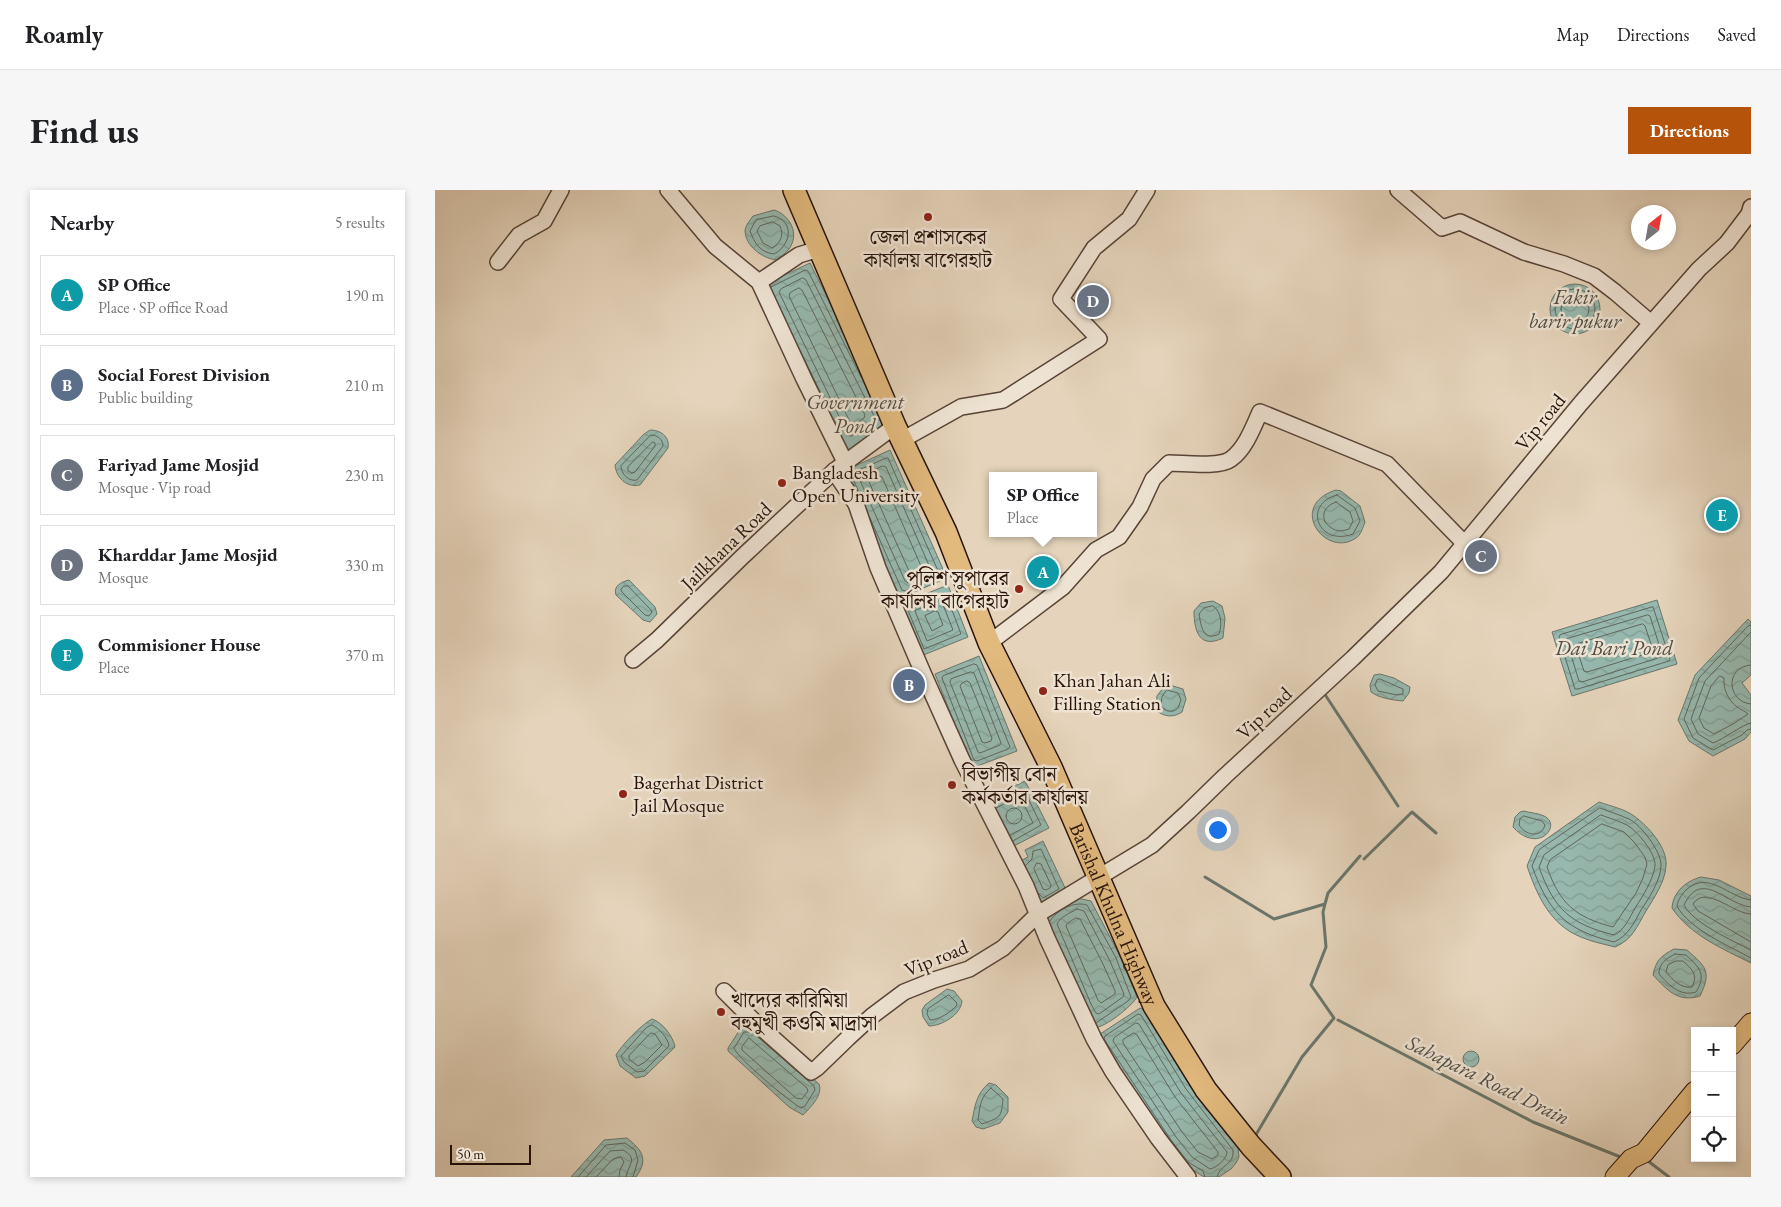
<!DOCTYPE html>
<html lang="en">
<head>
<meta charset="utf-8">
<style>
	body { margin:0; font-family:"EB Garamond","Noto Serif Bengali",serif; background:#f6f6f6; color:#202124 }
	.controls { position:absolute; right:15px; bottom:15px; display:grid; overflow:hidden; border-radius:0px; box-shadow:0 2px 8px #0003 }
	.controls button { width:45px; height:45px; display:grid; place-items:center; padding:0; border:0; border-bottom:1px solid #e0e0e0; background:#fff; color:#202124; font:25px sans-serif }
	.compass { position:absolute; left:1196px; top:15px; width:45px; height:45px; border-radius:50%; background:#fff; box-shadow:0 2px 8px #0003; rotate:31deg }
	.scale { position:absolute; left:15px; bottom:12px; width:81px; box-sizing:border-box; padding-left:5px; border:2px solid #29130a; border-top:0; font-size:14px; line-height:18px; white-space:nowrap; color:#29130a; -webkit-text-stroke:4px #eee3d3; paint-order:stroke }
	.you { position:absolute; left:782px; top:639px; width:18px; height:18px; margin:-12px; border:4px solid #fff; border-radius:50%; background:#1a73e8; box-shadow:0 0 0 8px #1a73e833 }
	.badge { display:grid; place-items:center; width:32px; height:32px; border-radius:50%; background:#b45309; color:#fff; font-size:16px; font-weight:700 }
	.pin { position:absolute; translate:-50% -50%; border:2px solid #fff; box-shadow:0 1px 5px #0006 }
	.popup { position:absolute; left:554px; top:282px; width:108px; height:65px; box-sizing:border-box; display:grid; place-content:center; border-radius:0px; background:#fff; filter:drop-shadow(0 1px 4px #0005); font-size:16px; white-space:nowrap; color:#757577 }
	.popup b { font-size:19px; color:#202124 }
	.popup::after { content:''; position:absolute; left:50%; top:100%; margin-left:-10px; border:10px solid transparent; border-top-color:#fff }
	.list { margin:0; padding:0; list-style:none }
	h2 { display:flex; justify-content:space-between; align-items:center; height:65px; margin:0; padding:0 20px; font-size:21px }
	h2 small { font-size:16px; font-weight:400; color:#757577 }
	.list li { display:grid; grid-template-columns:32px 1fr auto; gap:15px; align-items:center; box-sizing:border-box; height:80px; margin:0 10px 10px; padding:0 10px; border:1px solid #e0e0e0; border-radius:0px }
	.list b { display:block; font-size:19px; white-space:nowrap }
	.list p { margin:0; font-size:16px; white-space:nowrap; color:#757577 }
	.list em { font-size:16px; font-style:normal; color:#757577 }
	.icon { flex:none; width:28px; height:28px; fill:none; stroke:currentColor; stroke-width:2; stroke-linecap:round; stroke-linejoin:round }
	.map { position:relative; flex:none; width:1316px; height:987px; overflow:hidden; border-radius:0px }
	header { display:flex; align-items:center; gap:30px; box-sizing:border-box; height:70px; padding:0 25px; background:#fff; border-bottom:1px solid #e0e0e0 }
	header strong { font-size:24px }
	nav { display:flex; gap:28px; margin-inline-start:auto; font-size:18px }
	.intro { display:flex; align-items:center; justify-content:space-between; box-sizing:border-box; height:120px; padding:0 30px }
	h1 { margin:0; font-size:35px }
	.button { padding:12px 22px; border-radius:0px; background:#b45309; color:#fff; font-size:18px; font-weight:700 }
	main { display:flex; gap:30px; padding:0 30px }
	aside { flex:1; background:#fff; border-radius:0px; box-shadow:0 2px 8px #0003 }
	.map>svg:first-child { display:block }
	.water { fill:url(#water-waves); stroke:#6a766c }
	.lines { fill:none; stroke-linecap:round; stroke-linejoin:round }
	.shore { stroke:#60665c; stroke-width:1 }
	.stream { stroke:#6a766c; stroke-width:3 }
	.minor-casing { stroke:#584336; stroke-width:18 }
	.major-casing { stroke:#29130a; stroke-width:21 }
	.highway-casing { stroke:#29130a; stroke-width:24 }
	.minor { stroke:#eee3d3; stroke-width:15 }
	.major { stroke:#e2ba7e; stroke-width:19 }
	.highway { stroke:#e2ba7e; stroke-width:21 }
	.poi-dot { fill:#8f2418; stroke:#eee3d3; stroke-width:2 }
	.labels { text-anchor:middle; stroke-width:5; stroke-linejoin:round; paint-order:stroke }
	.poi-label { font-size:20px; fill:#29130a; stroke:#eee3d3; text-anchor:start }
	.street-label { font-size:20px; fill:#29130a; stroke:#eee3d3 }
	.water-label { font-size:21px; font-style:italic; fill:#4f4d43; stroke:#eee3d3 }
</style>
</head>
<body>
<header>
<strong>Roamly</strong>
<nav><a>Map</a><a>Directions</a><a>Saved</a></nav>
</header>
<div class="intro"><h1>Find us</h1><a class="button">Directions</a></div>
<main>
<aside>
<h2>Nearby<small>5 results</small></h2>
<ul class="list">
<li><span class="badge" style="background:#0f9aa8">A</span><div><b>SP Office</b><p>Place · SP office Road</p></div><em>190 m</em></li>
<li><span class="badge" style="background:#5c6f8a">B</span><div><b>Social Forest Division</b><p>Public building</p></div><em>210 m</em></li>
<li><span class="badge" style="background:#6b7280">C</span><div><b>Fariyad Jame Mosjid</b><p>Mosque · Vip road</p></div><em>230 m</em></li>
<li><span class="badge" style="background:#6b7280">D</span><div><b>Kharddar Jame Mosjid</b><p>Mosque</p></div><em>330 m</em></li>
<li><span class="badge" style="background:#0f9aa8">E</span><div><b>Commisioner House</b><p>Place</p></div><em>370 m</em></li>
</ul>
</aside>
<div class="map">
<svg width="1316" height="987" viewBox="0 0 1316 987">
	<defs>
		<pattern id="water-waves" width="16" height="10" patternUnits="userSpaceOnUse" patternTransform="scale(1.25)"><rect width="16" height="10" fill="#96b8ae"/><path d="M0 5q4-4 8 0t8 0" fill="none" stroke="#819d94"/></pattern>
	</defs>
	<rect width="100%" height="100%" fill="#e5d4bb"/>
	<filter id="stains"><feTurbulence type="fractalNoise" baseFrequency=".004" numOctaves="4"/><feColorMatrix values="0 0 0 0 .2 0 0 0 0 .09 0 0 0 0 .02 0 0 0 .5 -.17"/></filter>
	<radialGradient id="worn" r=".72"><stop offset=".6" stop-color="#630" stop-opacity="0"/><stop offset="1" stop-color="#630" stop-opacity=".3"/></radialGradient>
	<path class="water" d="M339 20C355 25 365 44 354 59 350 64 345 67 341 70 327 68 310 56 310 40 311 35 315 30 318 26Z
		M375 73 455 233 410 264 328 95Z
		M1115 119a25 25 0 1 1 50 0a25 25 0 1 1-50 0Z
		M215 240C225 240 235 246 233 258L205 295C191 298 181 287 180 275L208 245Z
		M455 260 512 388 465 408 409 281Z
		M901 300 906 301 925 316 930 332C928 337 926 345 921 348 891 369 851 316 901 300Z
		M194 390 220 417 222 424 215 432 208 430 181 405C178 396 186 392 194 390Z
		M513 395 533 447 486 466 465 414Z
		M1222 410 1242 474 1137 506 1117 442Z
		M778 411 787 416 790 428 788 448C765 459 759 442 759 421L766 413Z
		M1313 429 1316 432V485L1307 493 1316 505V542L1310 549 1278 566 1254 551 1243 530 1260 485Z
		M544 466 582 561 537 578 500 484Z
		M945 484 959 488 975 497 974 503 968 511C957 510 944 508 936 502L935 495 939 485Z
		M731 494 748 499 751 509 747 522C738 528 729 527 721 520L722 506Z
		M590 591 614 638 569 661 545 613Z
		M1164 612C1175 616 1190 619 1199 626 1213 636 1233 658 1231 676 1230 692 1219 708 1211 721 1201 738 1198 749 1180 757 1169 754 1157 752 1146 747 1115 735 1102 705 1092 676L1100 657Z
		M1089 621C1095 623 1103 623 1109 626 1128 635 1103 665 1078 637L1080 627 1085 622Z
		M608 651 632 702 604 716 583 672 593 667 590 660Z
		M1266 687 1284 690 1316 706V773C1288 759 1255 745 1237 718 1238 702 1251 691 1266 687Z
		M642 708 656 711 685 766 702 807C696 817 670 838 658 838L608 732 612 725Z
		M1239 759 1252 760C1271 777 1277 781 1265 806 1243 813 1232 800 1218 785 1221 770 1226 766 1239 759Z
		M512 799 519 801 527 811C526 825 506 836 494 836L488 827 487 820 490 815Z
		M705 818 709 820 755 896 803 958 804 967 801 973 796 979 784 987H769L750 975 686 885 665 844Z
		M217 829C227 832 238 846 240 857L210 886 201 888 185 876 181 865C186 856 207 834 217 829Z
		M309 837H319L384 894C388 905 376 917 368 925L354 917 293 861V858L306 838Z
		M1028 869a8 8 0 1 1 16 0a8 8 0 1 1-16 0Z
		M554 893 561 895 573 907V922L565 933 548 939 541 937 537 931C540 916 541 904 554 893Z
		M192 948C207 960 214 969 201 987H136L169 950Z"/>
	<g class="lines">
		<path class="shore" d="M339 26C361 32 355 56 339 64 325 62 320 54 315 41L321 30Z
			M338 32 345 36C349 45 346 53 337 58L328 53 322 41 325 36Z
			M368 88 371 90 440 228 439 231 416 246 413 245 344 102 346 99Z
			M336 97 370 80 373 81 426 187
			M364 98 367 100 430 225 429 228 419 235 416 234 354 106 355 103Z
			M1120 119a20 20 0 1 1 40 0a20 20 0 1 1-40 0Z
			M1126 119a14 14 0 1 1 28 0a14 14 0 1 1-28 0Z
			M363 156 390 212
			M216 245C222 245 228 249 228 256L202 290C194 292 186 284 186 276Z
			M218 252 220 253V256L200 282 197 283 193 281V277Z
			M448 276 451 277 496 380 495 383 473 393 470 391 424 288 426 286Z
			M444 286 447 287 486 376 485 379 477 383 474 381 434 292 435 290Z
			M424 302 416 285 417 283 451 268H453L504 383V386L470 401 467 400 435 328
			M902 305 920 318 925 331 918 344C883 357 867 314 902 305Z
			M901 312 915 322 918 331 914 339C903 343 897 340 890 332 886 322 892 315 901 312Z
			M189 396H193L216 420 217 422 214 426 210 425 187 402 186 400Z
			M508 403 511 404 526 444 489 459 472 418Z
			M504 411 507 412 518 440 492 451 480 421Z
			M778 416C787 422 787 435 784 444 768 452 766 436 764 424L769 418Z
			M1218 417 1235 469 1234 471 1143 499H1140L1124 448 1125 445Z
			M500 421 503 422 508 435 497 441 490 426Z
			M1213 425 1215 426 1227 464 1226 467 1147 492 1144 491 1132 452V449Z
			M1208 434 1210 436 1218 460 1217 462 1152 482 1149 481 1141 457 1142 454Z
			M1316 435 1313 436 1264 488 1249 529 1258 548 1278 560 1307 545 1312 540 1316 539
			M1316 442 1270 491 1256 529 1263 544 1278 553C1289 549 1308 534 1316 533
			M539 474 542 475 575 557 573 559 542 571 539 570 507 488 508 486Z
			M1316 475C1289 477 1292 512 1316 514
			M536 482 539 483 566 553 565 555 545 563 543 562 515 492 516 489Z
			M1285 486 1289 488C1288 499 1293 510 1302 517 1306 520 1310 521 1313 524L1298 534 1279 544 1269 538 1264 528 1276 496Z
			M945 489 968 499V504L962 505 943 501 940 495 942 490Z
			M532 491 535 493 557 548 556 551 550 553 547 552 525 496 526 494Z
			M732 500 743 503 746 510 743 518C738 523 732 522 726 517L727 507Z
			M558 612 586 598 589 600 606 635 578 651
			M561 618 583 607 586 608 598 633 575 645
			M1165 618C1175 622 1185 625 1194 629 1206 635 1226 661 1226 675 1226 690 1214 708 1206 720 1199 733 1193 746 1179 752 1131 740 1114 723 1097 676L1104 660Z
			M571 626a8 8 0 1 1 16 0a8 8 0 1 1-16 0Z
			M1166 625C1174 628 1184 631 1192 635 1202 641 1221 663 1220 676 1218 690 1208 706 1200 718 1195 727 1189 741 1179 745 1135 734 1119 719 1104 677L1109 665Z
			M1089 626 1107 631 1110 635C1106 649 1090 645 1084 635L1085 629Z
			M1167 634 1189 642 1199 652 1210 667 1212 674 1208 688 1201 703 1178 737C1140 727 1125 714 1112 677L1115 670Z
			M602 673 606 674 616 695 615 698 611 700 608 699 599 679Z
			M590 676 597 669 598 661 606 659 624 699 608 708 603 703
			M1316 710C1294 708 1273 679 1251 700 1247 704 1243 710 1242 716 1254 739 1294 756 1316 768
			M1316 717C1291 715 1267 678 1249 715 1258 733 1298 751 1316 760
			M642 719 649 721 675 771 689 804 688 807 664 824 661 823 656 814 622 734C625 727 635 723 642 719Z
			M1316 724C1298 724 1271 694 1258 714L1263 721 1316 752
			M641 728 645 729 668 774 680 801V804L666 813 663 810 631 736 632 734Z
			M615 731C622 720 639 711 652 715L681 768 696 807 693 811 661 833
			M1240 764 1251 765C1264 777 1272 784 1261 802 1245 807 1234 795 1224 784 1224 773 1231 769 1240 764Z
			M1241 771H1248C1258 780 1263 785 1257 797 1246 799 1237 789 1231 782L1233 775Z
			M514 805 521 812 522 815C516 822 504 830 495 830L492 824 493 819Z
			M701 833 704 834 746 903 792 962C792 969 781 978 775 979L757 967 741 947 678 851 679 848Z
			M217 835C224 838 233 848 234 856L209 881 202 882 189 872 186 866 211 838Z
			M216 843 220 844 227 855 210 872 203 876 194 869V866Z
			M699 843 702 845 740 907 783 962V965L777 969 763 962 747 942 688 853V850Z
			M314 848 372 898 373 901 367 909 361 908 307 860V857Z
			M363 882 317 842H309L299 858C302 868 355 912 366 918L370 916 380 900 379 896 371 889
			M556 898 568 909C566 928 566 927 547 934L543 930C545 917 545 907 556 898Z
			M143 987 171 955 190 953 200 960 203 970 198 987
			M151 987 175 961 188 960C204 969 193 974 191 987
			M161 987 178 969 186 967 189 972 185 980 184 987
			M770 987 768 981 753 972 736 950 669 849 670 846 703 824 706 825 751 899 798 960C800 975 784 975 782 987"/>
		<path class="stream" d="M889 503 963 616
			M929 669 977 622 1001 643
			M770 687 839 729 890 714 888 722 891 757 876 795 899 828 867 867 819 948
			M890 714 893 703 925 666
			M903 830 1098 932 1188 968
			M1213 971 1234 987"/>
		<defs>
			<path id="minor" d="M233 0 280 56 324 92 369 189 411 274
				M963 0 1007 38 1025 32 1089 62 1129 74 1159 86 1180 102 1216 133
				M63 72 84 45 109 31 126 0
				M324 92 364 65 377 61 384 57
				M467 250 526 217 568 210 664 149 626 109 659 58 694 29 712 0
				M399 281 421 314 443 378 488 483 527 570 591 696 612 748 659 849 678 882 723 948 753 987
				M554 453 628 397 661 360 684 347 705 317 718 289 734 273C749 273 784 278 796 269 810 259 818 238 825 222L952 274 1030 354
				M198 470 222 450 307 367 399 281 460 236
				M289 801 321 833 376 882 382 878 413 848 437 826 469 802 499 790 534 779 568 758 603 724 717 655 753 622 790 586 918 468 1006 382 1146 213 1264 79 1292 53 1314 24 1316 17"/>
			<path id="major" d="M1297 855 1316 833
				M1180 987 1196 969 1209 963 1260 901"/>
			<g id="highway">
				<path id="s1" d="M359 0 460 236 511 342 554 453 616 577 719 816 771 900 816 956 845 987"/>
			</g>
		</defs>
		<use href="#minor" class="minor-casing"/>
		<use href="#major" class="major-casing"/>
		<use href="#highway" class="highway-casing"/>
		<use href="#minor" class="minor"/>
		<use href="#major" class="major"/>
		<use href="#highway" class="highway"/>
	</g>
	<g class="poi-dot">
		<circle cx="493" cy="27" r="5"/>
		<circle cx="347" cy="293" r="5"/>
		<circle cx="584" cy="399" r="5"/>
		<circle cx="608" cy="501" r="5"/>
		<circle cx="517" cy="595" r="5"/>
		<circle cx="188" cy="604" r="5"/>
		<circle cx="286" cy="822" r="5"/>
	</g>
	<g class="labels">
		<g class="poi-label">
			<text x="493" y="54" text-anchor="middle">জেলা প্রশাসকের<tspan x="493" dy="23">কার্যালয় বাগেরহাট</tspan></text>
			<text x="357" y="289">Bangladesh<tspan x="357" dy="23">Open University</tspan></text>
			<text x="574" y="395" text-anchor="end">পুলিশ সুপারের<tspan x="574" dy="23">কার্যালয় বাগেরহাট</tspan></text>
			<text x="618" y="497">Khan Jahan Ali<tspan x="618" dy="23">Filling Station</tspan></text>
			<text x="527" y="591">বিভাগীয় বোন<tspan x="527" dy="23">কর্মকর্তার কার্যালয়</tspan></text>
			<text x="198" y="599">Bagerhat District<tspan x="198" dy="23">Jail Mosque</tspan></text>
			<text x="296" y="817">খাদ্যের কারিমিয়া<tspan x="296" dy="23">বহুমুখী কওমি মাদ্রাসা</tspan></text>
		</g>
		<g class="street-label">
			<text transform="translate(1105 232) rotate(-51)" y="7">Vip road</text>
			<text transform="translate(291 356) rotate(-44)" y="7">Jailkhana Road</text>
			<text transform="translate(829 523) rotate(-43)" y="7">Vip road</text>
			<text dy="7" stroke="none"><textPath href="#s1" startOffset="792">Barishal Khulna Highway</textPath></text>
			<text transform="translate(501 768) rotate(-22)" y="7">Vip road</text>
		</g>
		<g class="water-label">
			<text x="1140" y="114">Fakir<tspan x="1140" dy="24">barir pukur</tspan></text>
			<text x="420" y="219">Government<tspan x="420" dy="24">Pond</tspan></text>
			<text x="1179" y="465">Dai Bari Pond</text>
			<text transform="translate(1053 890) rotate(26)" y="7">Sahapara Road Drain</text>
		</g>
	</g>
	<rect width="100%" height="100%" filter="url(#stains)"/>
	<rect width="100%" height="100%" fill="url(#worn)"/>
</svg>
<div class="controls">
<button>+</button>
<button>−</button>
<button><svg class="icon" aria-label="locate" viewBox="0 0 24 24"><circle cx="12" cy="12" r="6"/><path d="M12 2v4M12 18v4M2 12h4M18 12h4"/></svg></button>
</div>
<svg class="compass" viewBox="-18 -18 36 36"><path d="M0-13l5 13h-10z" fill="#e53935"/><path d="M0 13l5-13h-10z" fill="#757577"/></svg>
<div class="scale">50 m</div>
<div class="you"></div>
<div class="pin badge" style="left:608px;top:382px;background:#0f9aa8">A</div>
<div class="popup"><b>SP Office</b>Place</div>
<div class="pin badge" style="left:474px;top:495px;background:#5c6f8a">B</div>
<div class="pin badge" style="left:1046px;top:366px;background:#6b7280">C</div>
<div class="pin badge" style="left:658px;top:111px;background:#6b7280">D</div>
<div class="pin badge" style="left:1287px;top:325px;background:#0f9aa8">E</div>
</div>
</main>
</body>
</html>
